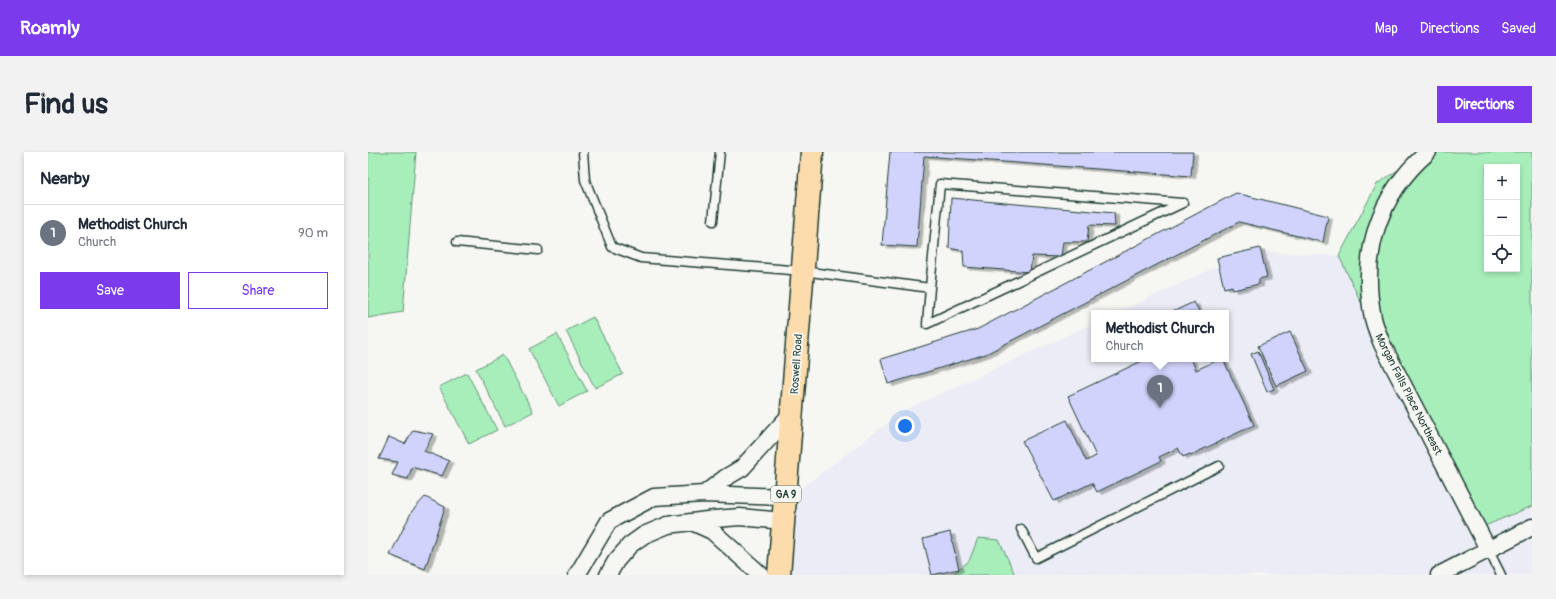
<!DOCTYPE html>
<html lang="en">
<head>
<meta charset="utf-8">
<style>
	body { margin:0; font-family:Pangolin,sans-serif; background:#f2f2f3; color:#1f2937 }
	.controls { position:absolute; right:12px; top:12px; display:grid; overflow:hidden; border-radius:0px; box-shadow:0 2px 6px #0003 }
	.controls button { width:36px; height:36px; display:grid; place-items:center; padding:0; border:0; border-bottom:1px solid #e0e1e3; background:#fff; color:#1f2937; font:20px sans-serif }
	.you { position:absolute; left:537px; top:274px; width:14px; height:14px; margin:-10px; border:3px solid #fff; border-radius:50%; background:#1a73e8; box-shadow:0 0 0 6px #1a73e833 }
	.badge { display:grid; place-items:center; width:26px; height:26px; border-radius:50%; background:#7c3aed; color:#fff; font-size:13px; font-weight:700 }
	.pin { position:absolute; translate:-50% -33px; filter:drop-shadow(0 1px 2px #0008) }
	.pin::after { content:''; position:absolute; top:21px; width:14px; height:12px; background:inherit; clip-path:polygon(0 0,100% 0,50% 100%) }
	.popup { position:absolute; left:723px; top:158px; width:138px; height:52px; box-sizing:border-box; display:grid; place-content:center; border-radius:0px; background:#fff; filter:drop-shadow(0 1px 3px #0005); font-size:13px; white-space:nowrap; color:#747a83 }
	.popup b { font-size:15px; color:#1f2937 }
	.popup::after { content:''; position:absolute; left:50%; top:100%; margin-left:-8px; border:8px solid transparent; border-top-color:#fff }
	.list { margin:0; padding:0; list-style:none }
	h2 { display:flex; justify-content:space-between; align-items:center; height:52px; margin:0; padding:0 16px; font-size:17px }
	h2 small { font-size:13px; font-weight:400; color:#747a83 }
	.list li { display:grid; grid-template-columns:26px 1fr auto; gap:12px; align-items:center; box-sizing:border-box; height:56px; padding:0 16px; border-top:1px solid #e0e1e3 }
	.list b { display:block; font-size:15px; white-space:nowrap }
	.list p { margin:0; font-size:13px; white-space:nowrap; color:#747a83 }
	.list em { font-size:13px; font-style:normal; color:#747a83 }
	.actions { display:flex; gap:8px; padding:12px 16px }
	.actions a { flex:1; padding:9px 0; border:1px solid #7c3aed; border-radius:0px; text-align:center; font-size:14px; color:#7c3aed }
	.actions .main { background:#7c3aed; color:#fff }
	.icon { flex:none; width:22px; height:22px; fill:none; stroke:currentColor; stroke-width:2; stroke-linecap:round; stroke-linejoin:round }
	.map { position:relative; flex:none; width:1164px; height:423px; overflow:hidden; border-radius:0px }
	header { display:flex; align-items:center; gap:24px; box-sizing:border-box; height:56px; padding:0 20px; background:#7c3aed; color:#fff }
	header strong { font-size:19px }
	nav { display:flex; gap:22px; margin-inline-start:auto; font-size:14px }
	.intro { display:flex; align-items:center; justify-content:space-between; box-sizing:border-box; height:96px; padding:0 24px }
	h1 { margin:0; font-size:28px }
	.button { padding:10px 18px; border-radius:0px; background:#7c3aed; color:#fff; font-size:14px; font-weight:700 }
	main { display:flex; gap:24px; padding:0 24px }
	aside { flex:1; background:#fff; border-radius:0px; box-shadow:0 2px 6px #0003 }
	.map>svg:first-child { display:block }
	.built { fill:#ebecf5 }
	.green { fill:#a8eebb; stroke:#649678; fill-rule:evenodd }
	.building { fill:#d2d3fc; stroke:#1f3d34; filter:url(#shadow) }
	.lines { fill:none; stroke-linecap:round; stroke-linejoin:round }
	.lane-casing { stroke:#1f3d34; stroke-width:11 }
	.street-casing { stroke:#1f3d34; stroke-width:19 }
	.primary-casing { stroke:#1f3d34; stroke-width:25 }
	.lane { stroke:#f6f6f2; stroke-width:8 }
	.street { stroke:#f6f6f2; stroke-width:16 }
	.primary { stroke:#fcdcac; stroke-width:22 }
	.labels { text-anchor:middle; stroke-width:3.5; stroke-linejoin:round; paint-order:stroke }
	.shield { fill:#f6f6f2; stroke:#60746d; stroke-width:1 }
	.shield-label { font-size:10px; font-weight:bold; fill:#1f3d34 }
	.street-label { font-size:11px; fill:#1f3d34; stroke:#f6f6f2 }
</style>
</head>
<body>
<header>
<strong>Roamly</strong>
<nav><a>Map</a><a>Directions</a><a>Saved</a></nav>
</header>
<div class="intro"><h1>Find us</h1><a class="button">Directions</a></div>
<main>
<aside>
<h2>Nearby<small></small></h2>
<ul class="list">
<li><span class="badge" style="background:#6b7280">1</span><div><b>Methodist Church</b><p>Church</p></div><em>90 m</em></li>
</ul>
<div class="actions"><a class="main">Save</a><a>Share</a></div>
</aside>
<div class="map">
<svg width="1164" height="423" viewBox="0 0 1164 423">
	<defs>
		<filter id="shadow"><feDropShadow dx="4.5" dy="2.5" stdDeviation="0" flood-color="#0004"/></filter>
	</defs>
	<rect width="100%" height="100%" fill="#f6f6f2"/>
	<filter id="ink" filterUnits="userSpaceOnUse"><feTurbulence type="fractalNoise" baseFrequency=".025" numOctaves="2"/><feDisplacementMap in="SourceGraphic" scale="8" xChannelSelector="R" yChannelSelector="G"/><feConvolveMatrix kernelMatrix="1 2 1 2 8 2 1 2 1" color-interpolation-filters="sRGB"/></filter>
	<g filter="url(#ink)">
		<path class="built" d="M883 99 971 104 1059 290 1105 379 1164 354V423H408L419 347 537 258 726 171V207H858V161H748Z"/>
		<path class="green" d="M0 0H48L35 160 0 166Z
			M1057 0H1164V354L1105 379 1059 290 971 104 1009 32ZM1119 15H1149V117H1119Z
			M225 165 255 222 227 236 198 179Z
			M189 182 219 239 191 254 161 197Z
			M135 203 165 260 137 274 108 217Z
			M99 221 129 278 101 292 71 235Z
			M610 386 631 388 647 423H584L601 409Z"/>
		<path class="building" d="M522 0H825L823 24 556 4 549 95 514 93Z
			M868 41 960 64 955 90 871 70 618 202 520 232 513 207 610 177Z
			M583 46 746 61 747 74 721 73 719 90H695L693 105 664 104 662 120 596 115 595 99 581 96Z
			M892 96 899 125 891 127V132L865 138 864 134 856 136 849 106Z
			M826 150 832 161H802Z
			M922 180 940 219 908 234 890 194Z
			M890 199 906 237 899 240 883 202Z
			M778 207H823L828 218 852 207H855L886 273 823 303 822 302 815 305 810 296 791 305 793 309 729 340 724 331 686 349 654 289 699 268 718 309 728 304 700 244Z
			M45 278 65 282 56 299 81 309 74 324 44 315 40 327 24 323 30 310 11 307 21 285 37 292Z
			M57 345 77 355 57 417 22 403 44 359Z
			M582 380 591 417 564 423 555 387Z"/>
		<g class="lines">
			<defs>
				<path id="lane" d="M215 0 217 28 244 95 273 106 435 119 562 136 559 172 815 51
					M345 69 352 0
					M89 90 170 98
					M562 136 572 32 814 51
					M653 377 668 406 851 314
					M1120 397 1133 423"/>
				<path id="street" d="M1060 0C1010 43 992 102 1005 166 1007 175 1011 184 1014 192L1120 397
					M336 342 357 326 374 316 424 261
					M324 370 344 379 393 423
					M209 423 241 369 286 345 336 342 417 345
					M240 423 248 409 262 393 276 383 300 373 347 367 372 365 415 369
					M1071 423 1164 375"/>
				<path id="primary" d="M411 423 444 0"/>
			</defs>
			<use href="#lane" class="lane-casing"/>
			<use href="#street" class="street-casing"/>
			<use href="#primary" class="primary-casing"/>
			<use href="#lane" class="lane"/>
			<use href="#street" class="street"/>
			<use href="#primary" class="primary"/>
		</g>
	</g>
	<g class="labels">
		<rect class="shield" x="403" y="334" width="30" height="16" rx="3"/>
		<g class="shield-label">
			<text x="418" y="346">GA 9</text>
		</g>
		<g class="street-label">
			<text transform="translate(428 212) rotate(-86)" y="4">Roswell Road</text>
			<text transform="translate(1041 242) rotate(63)" y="4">Morgan Falls Place Northeast</text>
		</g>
	</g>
</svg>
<div class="controls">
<button>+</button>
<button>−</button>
<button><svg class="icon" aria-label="locate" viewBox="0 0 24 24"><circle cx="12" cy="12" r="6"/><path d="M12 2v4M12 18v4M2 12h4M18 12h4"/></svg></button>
</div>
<div class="you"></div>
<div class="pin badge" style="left:792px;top:256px;background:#6b7280">1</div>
<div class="popup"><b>Methodist Church</b>Church</div>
</div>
</main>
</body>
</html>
